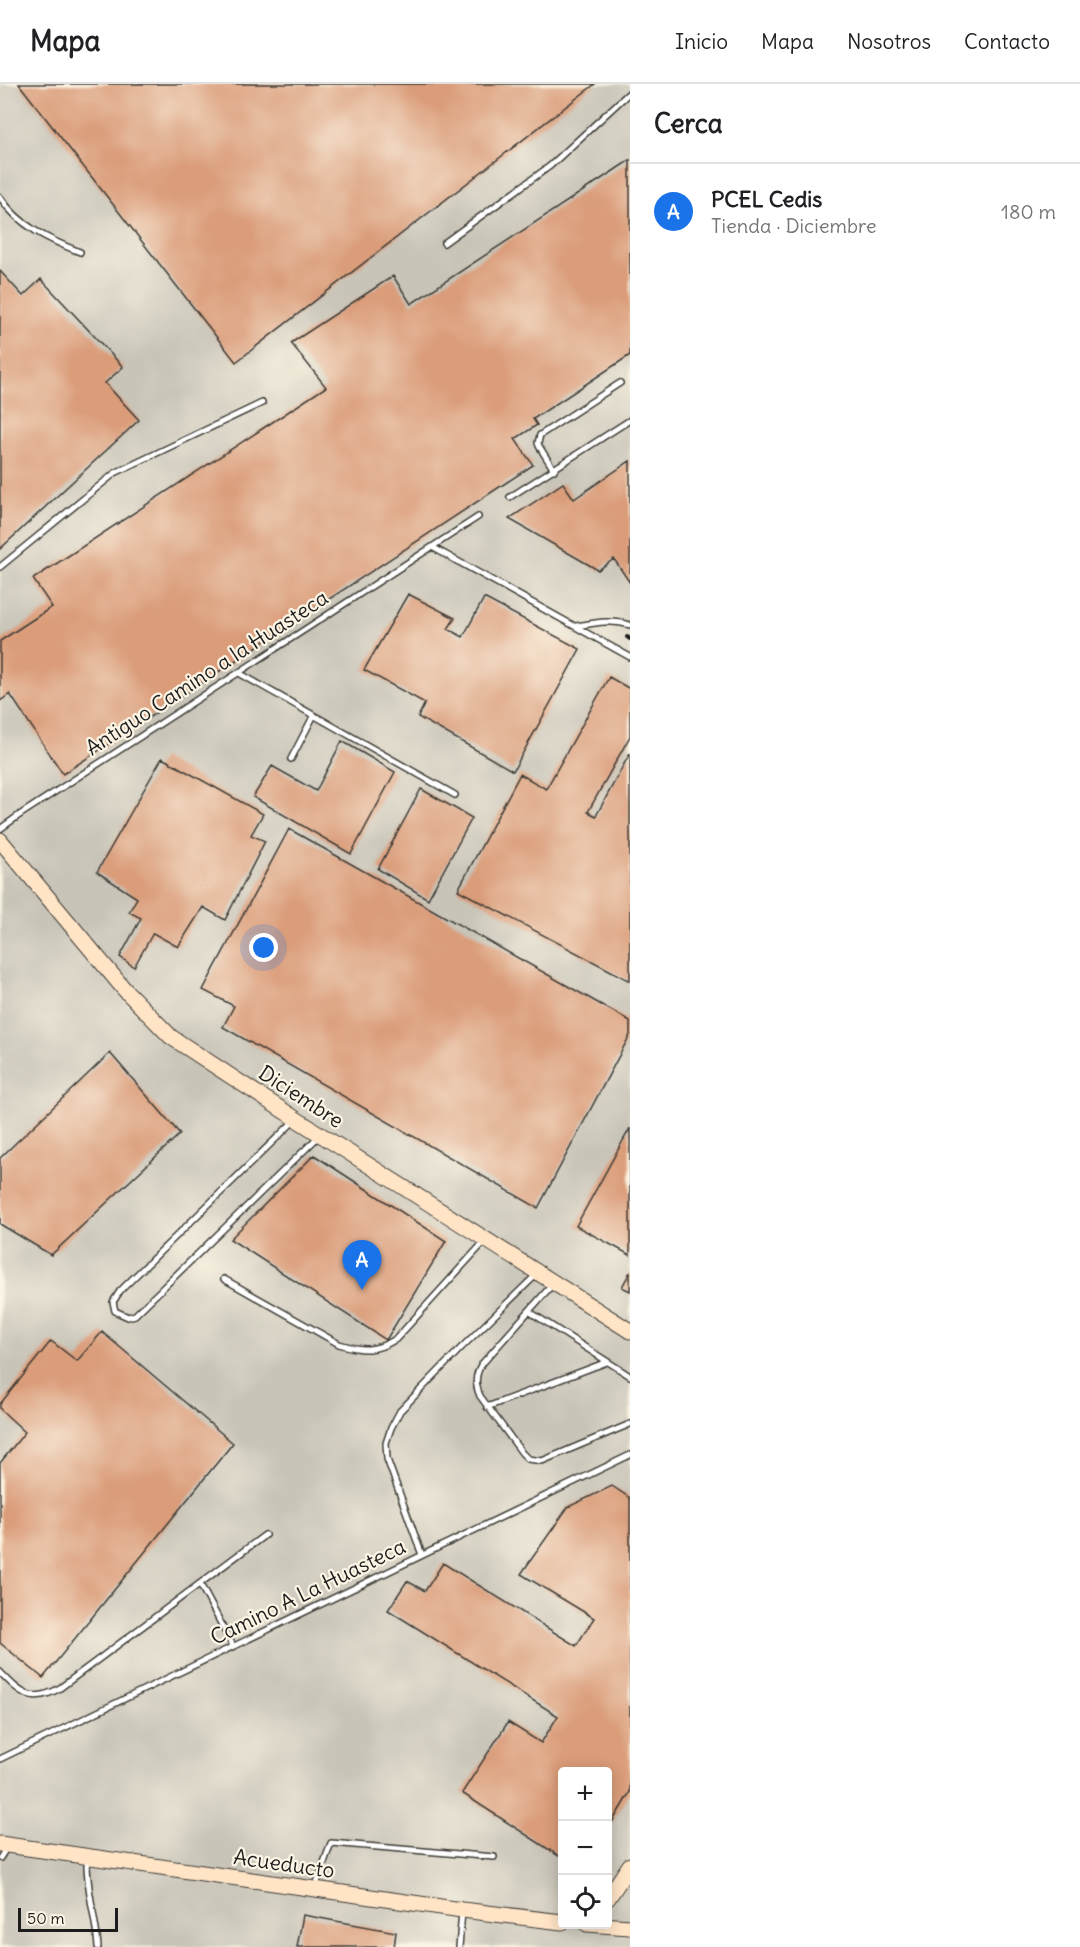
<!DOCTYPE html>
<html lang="es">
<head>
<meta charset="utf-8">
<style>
	body { margin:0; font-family:Delius,sans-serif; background:#f2f2f2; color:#202124 }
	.controls { position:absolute; right:18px; bottom:18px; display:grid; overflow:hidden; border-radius:6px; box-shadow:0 3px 15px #0003 }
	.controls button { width:54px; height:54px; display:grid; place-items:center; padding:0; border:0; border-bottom:2px solid #e0e0e0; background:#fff; color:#202124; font:30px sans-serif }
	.scale { position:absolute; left:18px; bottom:15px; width:100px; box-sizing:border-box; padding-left:6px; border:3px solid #1c1c1c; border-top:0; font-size:16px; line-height:21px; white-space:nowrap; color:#1c1c1c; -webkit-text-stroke:4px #fcf5e5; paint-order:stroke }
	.you { position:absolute; left:264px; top:864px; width:21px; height:21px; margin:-15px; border:4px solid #fff; border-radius:50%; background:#1a73e8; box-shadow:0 0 0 9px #1a73e833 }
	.badge { display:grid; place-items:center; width:39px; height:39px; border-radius:50%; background:#1a73e8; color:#fff; font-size:20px; font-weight:700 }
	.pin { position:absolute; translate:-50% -50px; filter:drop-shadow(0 2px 3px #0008) }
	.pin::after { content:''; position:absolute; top:32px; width:21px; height:18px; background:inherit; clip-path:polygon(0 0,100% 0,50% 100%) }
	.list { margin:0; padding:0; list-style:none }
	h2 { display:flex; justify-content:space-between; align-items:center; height:78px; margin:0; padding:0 24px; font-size:26px }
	h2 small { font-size:20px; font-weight:400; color:#757577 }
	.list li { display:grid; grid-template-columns:39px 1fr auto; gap:18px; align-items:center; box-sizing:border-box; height:96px; padding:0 24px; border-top:2px solid #e0e0e0 }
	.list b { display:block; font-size:22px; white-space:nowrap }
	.list p { margin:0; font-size:20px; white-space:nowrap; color:#757577 }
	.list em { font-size:20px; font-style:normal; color:#757577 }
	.icon { flex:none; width:33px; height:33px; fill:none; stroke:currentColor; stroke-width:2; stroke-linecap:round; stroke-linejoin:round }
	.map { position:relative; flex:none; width:630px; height:1863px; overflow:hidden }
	header { display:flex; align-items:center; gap:36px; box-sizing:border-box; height:84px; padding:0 30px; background:#fff; border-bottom:2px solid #e0e0e0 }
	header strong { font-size:28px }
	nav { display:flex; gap:33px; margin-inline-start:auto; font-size:21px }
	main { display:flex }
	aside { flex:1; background:#fff }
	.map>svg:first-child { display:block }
	.industrial { fill:#c8c4b8; fill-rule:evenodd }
	.building { fill:#da9c79 }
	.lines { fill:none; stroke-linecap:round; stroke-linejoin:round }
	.lane-casing { stroke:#3c3a35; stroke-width:8 }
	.secondary-casing { stroke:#3c3a35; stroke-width:17 }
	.lane { stroke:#fff; stroke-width:5 }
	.secondary { stroke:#ffe4c6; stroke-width:15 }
	.rail { stroke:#1c1c1c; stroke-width:4 }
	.labels { text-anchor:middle; stroke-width:4.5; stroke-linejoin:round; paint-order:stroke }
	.street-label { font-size:21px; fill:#1c1c1c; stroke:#fcf5e5 }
</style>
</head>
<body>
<header>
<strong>Mapa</strong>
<nav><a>Inicio</a><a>Mapa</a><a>Nosotros</a><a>Contacto</a></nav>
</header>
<main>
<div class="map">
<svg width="630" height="1863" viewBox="0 0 630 1863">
	<rect width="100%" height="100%" fill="#fcf5e5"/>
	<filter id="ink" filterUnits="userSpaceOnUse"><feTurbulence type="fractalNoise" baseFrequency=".0167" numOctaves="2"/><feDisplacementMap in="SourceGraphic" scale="12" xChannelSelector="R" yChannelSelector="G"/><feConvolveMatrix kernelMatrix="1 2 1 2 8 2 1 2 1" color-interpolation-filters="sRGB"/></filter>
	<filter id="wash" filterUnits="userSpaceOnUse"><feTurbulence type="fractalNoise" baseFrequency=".008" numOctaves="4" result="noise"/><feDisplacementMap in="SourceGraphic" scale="24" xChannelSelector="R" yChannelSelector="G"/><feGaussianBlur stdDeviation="1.35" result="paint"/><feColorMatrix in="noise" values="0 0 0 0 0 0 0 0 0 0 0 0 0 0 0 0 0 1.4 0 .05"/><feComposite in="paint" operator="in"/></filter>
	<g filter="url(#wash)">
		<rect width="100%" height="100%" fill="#efe2c3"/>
		<path class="industrial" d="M0 0H630V1863H0ZM562 1688H608V1840H562Z"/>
		<g id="blocks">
			<path class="building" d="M19 0H595L236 278Z
				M630 76V271L533 335 537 341 515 355 533 381 63 690 10 610 0 617V557L52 523 33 495 326 303 291 259 393 192 411 220Z
				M0 187 23 212 41 195 123 283 105 299 139 336 0 465Z
				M630 377V499L614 475 598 486 509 435 563 399 574 415Z
				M408 510 455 534 448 545 463 553 484 514 580 565 513 687 418 633 425 619 364 586Z
				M609 593 630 605V652L588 728 596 732 630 669V897L458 806 520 690 546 705Z
				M342 657 395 688 351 770 253 713 272 682 316 707Z
				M162 674 263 730 251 751 265 757 225 836 203 823 178 863 153 849 134 883 120 873 141 834 129 828 137 814 97 788Z
				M421 705 472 734 428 815 378 785Z
				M289 745 630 937V951L538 1124 223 943 234 922 203 906Z
				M110 969 180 1050 51 1171 0 1140V1074Z
				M630 1044V1171L576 1142Z
				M314 1071 446 1157 386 1256 230 1155Z
				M630 1188V1207L622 1203Z
				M102 1248 233 1359 43 1594 0 1559V1379L25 1348 0 1325V1320L51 1257 77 1277Z
				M612 1402 630 1414V1708L608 1745V1688H562V1774L462 1709 508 1638 541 1659 558 1632 388 1526 407 1497 425 1507 443 1479 576 1562 594 1534 521 1490 568 1423Z
				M303 1831 396 1848 394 1863H297Z"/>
		</g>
	</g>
	<g filter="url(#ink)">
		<use href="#blocks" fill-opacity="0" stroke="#3c3a35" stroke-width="1.5"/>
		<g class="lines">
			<defs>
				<path id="lane" d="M0 113C19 142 49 156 80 168
					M444 159 550 82 630 8
					M554 386 539 362 538 359 540 351 620 299
					M510 413 630 336
					M432 463 630 573
					M0 483 115 389 262 319
					M576 542C594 539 612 535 630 541
					M239 589 455 711
					M291 675 314 631
					M0 745 21 730 478 433
					M295 1036 120 1207 113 1218 115 1227 128 1233 135 1231 319 1052
					M224 1195 339 1260C363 1267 375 1268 396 1255L485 1157
					M552 1201 481 1281C475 1292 475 1300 480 1312L522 1369 528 1375 542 1377 630 1340
					M530 1228 630 1292
					M487 1323 607 1278
					M422 1471 387 1375 386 1359 391 1344 400 1327 461 1264 536 1191
					M200 1500 233 1562
					M0 1588C21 1610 32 1620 60 1604L265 1451
					M0 1675 630 1371
					M0 1774 7 1763
					M87 1775C86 1805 96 1833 98 1863
					M315 1804 331 1759 494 1773
					M459 1863 462 1828"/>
				<path id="secondary" d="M0 756 124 905 171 953 296 1035 630 1247
					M0 1760 462 1826 562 1838
					M608 1814 630 1781
					M587 1840 630 1843"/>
			</defs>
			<use href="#lane" class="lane-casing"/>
			<use href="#secondary" class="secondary-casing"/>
			<use href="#lane" class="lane"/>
			<use href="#secondary" class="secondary"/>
			<path class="rail" d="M627 553 630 555"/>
		</g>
	</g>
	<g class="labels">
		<g class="street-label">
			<text transform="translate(207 589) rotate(-33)" y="7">Antiguo Camino a la Huasteca</text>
			<text transform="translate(301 1013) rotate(33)" y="7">Diciembre</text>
			<text transform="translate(308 1508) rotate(-26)" y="7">Camino A La Huasteca</text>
			<text transform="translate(284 1780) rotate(8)" y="7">Acueducto</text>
		</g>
	</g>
</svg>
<div class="controls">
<button>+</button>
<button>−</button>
<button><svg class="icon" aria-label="locate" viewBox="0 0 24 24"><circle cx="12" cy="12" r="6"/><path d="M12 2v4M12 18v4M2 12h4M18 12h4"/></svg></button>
</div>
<div class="scale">50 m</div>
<div class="you"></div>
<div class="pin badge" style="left:362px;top:1206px">A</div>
</div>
<aside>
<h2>Cerca<small></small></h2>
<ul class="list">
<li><span class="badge">A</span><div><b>PCEL Cedis</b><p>Tienda · Diciembre</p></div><em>180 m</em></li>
</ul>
</aside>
</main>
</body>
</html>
